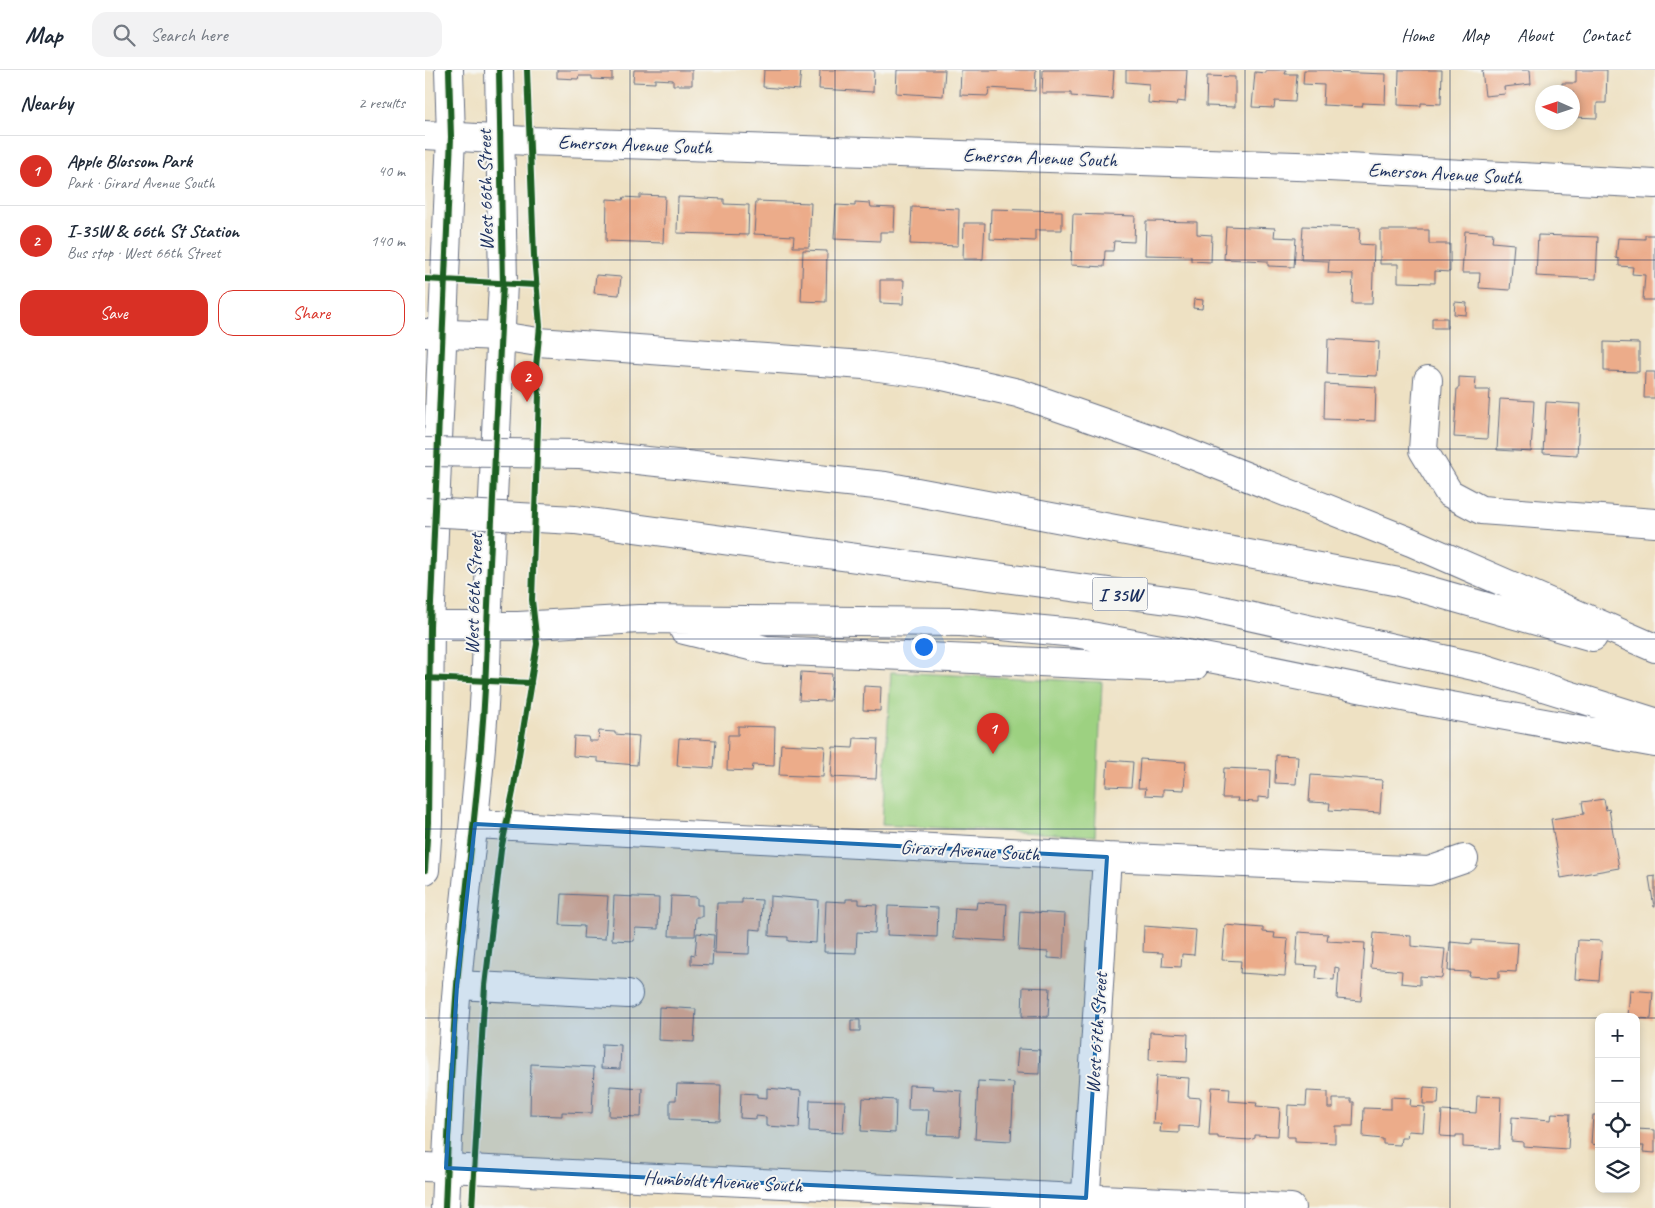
<!DOCTYPE html>
<html lang="en">
<head>
<meta charset="utf-8">
<style>
	body { margin:0; font-family:Caveat,sans-serif; background:#f2f2f3; color:#1f2937 }
	.controls { position:absolute; right:15px; bottom:15px; display:grid; overflow:hidden; border-radius:10px; box-shadow:0 2px 8px #0003 }
	.controls button { width:45px; height:45px; display:grid; place-items:center; padding:0; border:0; border-bottom:1px solid #e0e1e3; background:#fff; color:#1f2937; font:25px sans-serif }
	.compass { position:absolute; left:1110px; top:15px; width:45px; height:45px; border-radius:50%; background:#fff; box-shadow:0 2px 8px #0003; rotate:273deg }
	.you { position:absolute; left:498px; top:576px; width:18px; height:18px; margin:-12px; border:4px solid #fff; border-radius:50%; background:#1a73e8; box-shadow:0 0 0 8px #1a73e833 }
	.badge { display:grid; place-items:center; width:32px; height:32px; border-radius:50%; background:#d93025; color:#fff; font-size:16px; font-weight:700 }
	.pin { position:absolute; translate:-50% -41px; filter:drop-shadow(0 1px 2px #0008) }
	.pin::after { content:''; position:absolute; top:26px; width:18px; height:15px; background:inherit; clip-path:polygon(0 0,100% 0,50% 100%) }
	.list { margin:0; padding:0; list-style:none }
	h2 { display:flex; justify-content:space-between; align-items:center; height:65px; margin:0; padding:0 20px; font-size:21px }
	h2 small { font-size:16px; font-weight:400; color:#747a83 }
	.list li { display:grid; grid-template-columns:32px 1fr auto; gap:15px; align-items:center; box-sizing:border-box; height:70px; padding:0 20px; border-top:1px solid #e0e1e3 }
	.list b { display:block; font-size:19px; white-space:nowrap }
	.list p { margin:0; font-size:16px; white-space:nowrap; color:#747a83 }
	.list em { font-size:16px; font-style:normal; color:#747a83 }
	.actions { display:flex; gap:10px; padding:15px 20px }
	.actions a { flex:1; padding:11px 0; border:1px solid #d93025; border-radius:15px; text-align:center; font-size:18px; color:#d93025 }
	.actions .main { background:#d93025; color:#fff }
	.icon { flex:none; width:28px; height:28px; fill:none; stroke:currentColor; stroke-width:2; stroke-linecap:round; stroke-linejoin:round }
	.map { position:relative; flex:none; width:1230px; height:1138px; overflow:hidden }
	header { display:flex; align-items:center; gap:30px; box-sizing:border-box; height:70px; padding:0 25px; background:#fff; border-bottom:1px solid #e0e1e3 }
	header strong { font-size:24px }
	nav { display:flex; gap:28px; margin-inline-start:auto; font-size:18px }
	.search { width:350px; height:45px; background:#f2f2f3; display:flex; align-items:center; gap:12px; box-sizing:border-box; padding:0 18px; border-radius:15px; color:#747a83; font-size:19px }
	main { display:flex }
	aside { flex:1; background:#fff }
	.map>svg:first-child { display:block }
	.green { fill:#9dd181; stroke:#5c8070 }
	.building { fill:#ecac8a }
	.lines { fill:none; stroke-linecap:round; stroke-linejoin:round }
	.minor-casing { stroke:#656d81; stroke-width:30 }
	.major-casing { stroke:#656d81; stroke-width:30 }
	.highway-casing { stroke:#656d81; stroke-width:30 }
	.minor { stroke:#fff; stroke-width:28 }
	.major { stroke:#fff; stroke-width:28 }
	.highway { stroke:#fff; stroke-width:28 }
	.highway-bridge-casing { stroke:#656d81; stroke-width:30; stroke-linecap:butt }
	.highway-bridge { stroke:#fff; stroke-width:28 }
	.cycleway-casing { stroke:#f6f6f2; stroke-width:9 }
	.cycleway { stroke:#1b5e20; stroke-width:6 }
	.marked { fill:#1f6fb2; fill-opacity:0.2; stroke:#1f6fb2; stroke-width:4; stroke-linejoin:round }
	.grid { fill:none; stroke:#1b2f5e; stroke-width:1; stroke-opacity:0.55 }
	.labels { text-anchor:middle; stroke-width:4; stroke-linejoin:round; paint-order:stroke }
	.shield { fill:#f6f6f2; stroke:#5d6b8a; stroke-width:1 }
	.shield-label { font-size:19px; font-weight:bold; fill:#1b2f5e }
	.street-label { font-size:20px; fill:#1b2f5e; stroke:#f6f6f2 }
</style>
</head>
<body>
<header>
<strong>Map</strong>
<div class="search"><svg class="icon" aria-label="search" viewBox="0 0 24 24"><circle cx="10" cy="10" r="6"/><path d="M15 15l6 6"/></svg>Search here</div>
<nav><a>Home</a><a>Map</a><a>About</a><a>Contact</a></nav>
</header>
<main>
<aside>
<h2>Nearby<small>2 results</small></h2>
<ul class="list">
<li><span class="badge">1</span><div><b>Apple Blossom Park</b><p>Park · Girard Avenue South</p></div><em>40 m</em></li>
<li><span class="badge">2</span><div><b>I-35W &amp; 66th St Station</b><p>Bus stop · West 66th Street</p></div><em>140 m</em></li>
</ul>
<div class="actions"><a class="main">Save</a><a>Share</a></div>
</aside>
<div class="map">
<svg width="1230" height="1138" viewBox="0 0 1230 1138">
	<rect width="100%" height="100%" fill="#f6f6f2"/>
	<filter id="ink" filterUnits="userSpaceOnUse"><feTurbulence type="fractalNoise" baseFrequency=".02" numOctaves="2"/><feDisplacementMap in="SourceGraphic" scale="10" xChannelSelector="R" yChannelSelector="G"/><feConvolveMatrix kernelMatrix="1 2 1 2 8 2 1 2 1" color-interpolation-filters="sRGB"/></filter>
	<filter id="wash" filterUnits="userSpaceOnUse"><feTurbulence type="fractalNoise" baseFrequency=".0096" numOctaves="4" result="noise"/><feDisplacementMap in="SourceGraphic" scale="20" xChannelSelector="R" yChannelSelector="G"/><feGaussianBlur stdDeviation="1.12" result="paint"/><feColorMatrix in="noise" values="0 0 0 0 0 0 0 0 0 0 0 0 0 0 0 0 0 1.4 0 .05"/><feComposite in="paint" operator="in"/></filter>
	<g filter="url(#wash)">
		<rect width="100%" height="100%" fill="#eee1c3"/>
		<path class="green" d="M466 602 677 612 670 766 457 755Z"/>
		<g id="blocks">
			<path class="building" d="M132 0H187V10L167 9V6H154L153 9 132 8Z
				M209 0H267V15H248V10L230 9V13L208 12Z
				M339 0H376L374 20 338 17Z
				M395 0H449L448 22 394 19Z
				M472 0H520L518 26 471 23Z
				M536 0H611L610 21 564 18 563 26 535 25Z
				M618 0H689L687 29 646 26V23H617Z
				M701 0H762L760 32 752 31 751 35 723 33 724 14 701 12Z
				M841 0H861L860 4H872L870 32 850 31 849 38 827 37 830 2 841 3Z
				M879 0H907V2L961 4 960 34 938 33 937 37 898 35 899 15 878 14Z
				M974 0H1017L1016 34 996 33V36L973 35Z
				M1057 0H1105L1106 14 1079 17 1080 24 1060 26Z
				M1151 0H1182L1181 33H1172V48L1148 47V22H1137V13H1151Z
				M782 6 810 7V37L781 36Z
				M215 125 240 126 238 173 181 171 182 129 198 130 199 127 215 128Z
				M253 127 299 129V134L324 135 323 165 252 163Z
				M331 131 386 133 384 177H368L369 166 329 164Z
				M430 132 445 133 446 137 470 138 469 162H455V171L409 169 411 135 430 136Z
				M487 137 534 139 533 176 485 174Z
				M566 139 637 141V160H610V171L565 169Z
				M648 144 710 146 709 172 689 171 688 181H680L679 197 646 195Z
				M721 151 772 152V164L787 165 786 192 766 191V186L720 185Z
				M539 153H560L558 189H538Z
				M801 156 850 158 849 167 871 168 869 197 843 196V191L799 189Z
				M878 156 935 158 934 174 949 175 947 234H927L928 204 903 203 904 191 876 190Z
				M955 160H1004V174H1025V202L1010 201V213L973 212V194H955Z
				M1040 161 1068 163 1067 172 1089 174 1085 220 1054 218 1055 203H1037Z
				M1113 165 1173 167 1171 209 1111 206Z
				M1220 165H1230V230H1218L1220 205 1207 204 1208 197 1194 196V189L1191 188 1193 168 1220 169Z
				M378 180 402 181 401 232 376 231Z
				M171 205 196 207 194 225 169 223Z
				M455 210H479L478 234 455 233Z
				M769 229 778 230 777 239 768 238Z
				M1030 232 1042 233 1041 245 1029 244Z
				M1007 248H1022V258H1007Z
				M903 269 954 272 952 306 902 304Z
				M1179 272 1214 273V302L1179 301Z
				M1220 302H1230V328H1219Z
				M1034 307 1051 308 1050 320H1065L1062 369 1029 367 1032 318H1034Z
				M900 314 951 317 950 351 899 349Z
				M1075 329 1109 331 1106 382 1072 380Z
				M1121 332 1155 334 1152 385 1118 383Z
				M376 602 407 604 405 631 374 630Z
				M439 616 456 617 455 641 438 640Z
				M313 656 350 657 349 696 328 695 327 701 302 700 303 665H313Z
				M174 661 190 662V664L214 666 212 695 173 692V688L148 686 149 666 163 667 164 671H173Z
				M254 668 291 670 289 698 252 696Z
				M429 668 453 669 451 709 406 707 408 677 428 678Z
				M356 674 400 676 398 707 354 705Z
				M851 685 873 686 871 714 850 713Z
				M715 689 761 692 759 720 738 719V726L720 725 721 718H713Z
				M683 690 708 692 706 717 681 716Z
				M799 698 845 700 844 728 833 727V732L812 731 813 728H797Z
				M886 705 957 710 955 743 904 740 905 733 884 732Z
				M1179 729 1181 740 1184 739 1194 798 1136 808 1126 749 1159 744 1157 732Z
				M1230 806V837H1229L1224 807Z
				M137 824 183 826 180 869 158 868 159 856 135 855Z
				M189 826 234 828 233 859 210 858 209 871 187 870Z
				M246 826 272 827V835H277V847H271L270 866H244Z
				M345 826 393 830 391 873 363 871V867L344 866Z
				M317 829 337 830 336 860 325 859 324 884 290 883 292 833H317Z
				M421 829H434V834L452 835 450 863 432 862 431 883 399 882 401 831 421 832Z
				M552 832 582 834 580 871 528 868 530 838 551 839Z
				M463 836 513 838 512 867 462 865Z
				M595 841 640 844 638 889 623 888V882L593 880Z
				M800 855 838 858V862L850 863 849 868 863 869 860 906 815 903 816 891 797 890Z
				M719 856 771 860 769 885 757 884 756 897 737 896 738 883 718 882Z
				M873 862 903 864 902 871 940 873 936 931 912 929 914 898 910 897 909 910 891 908 892 896 871 895Z
				M272 863 289 865 287 895 266 894V884L270 885Z
				M949 863 986 866V876L1020 879 1017 908 995 906V915L976 913 977 901 946 898Z
				M1047 870 1093 873 1091 902 1074 901V908L1044 906 1045 902 1023 901 1025 872 1047 874Z
				M1153 870 1177 871 1174 911 1150 909Z
				M598 917 625 918 623 947 597 946Z
				M1205 920 1228 922 1226 949 1203 947Z
				M234 937 271 939 269 972 233 970Z
				M426 950H435V961H426Z
				M725 962 763 964 762 992 724 990Z
				M177 974 196 975 195 999 176 998Z
				M593 979 615 980 614 1004 591 1003Z
				M106 994 169 997 167 1043 137 1042V1046L105 1045Z
				M731 1006 764 1008 763 1027 776 1028 774 1057 754 1056V1063L735 1062 736 1054H728Z
				M553 1011 589 1013 586 1071 550 1069Z
				M252 1014 296 1015 295 1051 245 1049V1030H251Z
				M484 1015 508 1016 507 1019 537 1021 535 1066 502 1065 504 1040H483Z
				M185 1016 217 1018 216 1047 184 1046Z
				M787 1017 805 1018 804 1031 832 1033 831 1036 855 1038 853 1066 830 1065V1068L825 1070 793 1068V1066H784Z
				M999 1017 1014 1018 1013 1034H998Z
				M342 1018 376 1021 374 1058 341 1056V1047L331 1046V1049L315 1048 316 1023 332 1024V1027L342 1028Z
				M882 1021 903 1022V1038H908V1029H926V1032H929L928 1056H910V1073L870 1071V1067H862L863 1035 881 1036Z
				M1052 1026 1076 1027 1074 1079 1038 1077V1065H1031V1067L1015 1066 1017 1041 1051 1043Z
				M966 1027 986 1028 985 1036 1000 1037 998 1062 983 1061 982 1068H976L975 1075 958 1074V1069L938 1067 939 1038 966 1039Z
				M438 1028 471 1030 470 1063 436 1061Z
				M385 1030 420 1031 418 1063 384 1061Z
				M1127 1043 1145 1044 1143 1079 1098 1076V1072L1086 1071 1087 1047 1126 1050Z
				M1168 1045H1174V1075L1166 1074Z
				M1211 1059 1230 1060V1083L1218 1082 1219 1076H1211Z"/>
		</g>
	</g>
	<g filter="url(#ink)">
		<use href="#blocks" fill-opacity="0" stroke="#656d81" stroke-width="1"/>
		<g class="lines">
			<defs>
				<path id="minor" d="M0 65 104 71 903 97 1230 114
					M1003 310 998 380 1024 423 1056 440 1230 453
					M50 754 682 787 1004 801 1039 789
					M32 915 203 924
					M0 1097 866 1138
					M660 1138 682 787"/>
				<path id="major" d="M0 800 3 752 5 556 26 67 24 0
					M20 1138C23 1064 26 989 32 915 42 795 61 677 62 557L78 213 74 0"/>
				<path id="highway" d="M0 263 75 266 113 272 439 295 514 305 593 323 740 374 986 472 1230 578
					M155 384 460 416 974 512 1168 567
					M150 450 765 533 1058 598 1230 652
					M0 556H93L214 549 536 552 650 563 816 594 993 630 1230 673
					M259 560 341 580 729 597 769 596"/>
			</defs>
			<use href="#minor" class="minor-casing"/>
			<use href="#major" class="major-casing"/>
			<use href="#highway" class="highway-casing"/>
			<use href="#minor" class="minor"/>
			<use href="#major" class="major"/>
			<use href="#highway" class="highway"/>
			<defs>
				<path id="highway-bridge" d="M0 382 155 384
					M0 442 150 450"/>
			</defs>
			<use href="#highway-bridge" class="highway-bridge-casing"/>
			<use href="#highway-bridge" class="highway-bridge"/>
			<defs>
				<path id="cycleway" d="M0 209 111 215
					M0 608 106 613
					M0 800 3 752 5 556 26 67 24 0
					M20 1138C23 1064 26 989 32 915 42 795 61 677 62 557L78 213 74 0
					M47 1138 60 916 76 780 88 722 112 574 107 530 114 325 111 297 115 256 109 186 102 0"/>
			</defs>
			<use href="#cycleway" class="cycleway-casing"/>
			<use href="#cycleway" class="cycleway"/>
		</g>
	</g>
	<path class="marked" d="M50 754 682 787 661 1128 21 1098 32 915Z"/>
	<path class="grid" d="M205 0V1138M410 0V1138M615 0V1138M820 0V1138M1025 0V1138M0 190H1230M0 379H1230M0 569H1230M0 759H1230M0 948H1174M1211 948H1230"/>
	<g class="labels">
		<rect class="shield" x="667.5" y="507.5" width="55" height="33" rx="4"/>
		<g class="shield-label">
			<text x="695" y="531">I 35W</text>
		</g>
		<g class="street-label">
			<text transform="translate(210 74) rotate(2)" y="7">Emerson Avenue South</text>
			<text transform="translate(615 87) rotate(2)" y="7">Emerson Avenue South</text>
			<text transform="translate(1020 103) rotate(3)" y="7">Emerson Avenue South</text>
			<text transform="translate(60 120) rotate(-91)" y="7">West 66th Street</text>
			<text transform="translate(48 524) rotate(-88)" y="7">West 66th Street</text>
			<text transform="translate(545 780) rotate(3)" y="7">Girard Avenue South</text>
			<text transform="translate(671 963) rotate(-86)" y="7">West 67th Street</text>
			<text transform="translate(298 1111) rotate(3)" y="7">Humboldt Avenue South</text>
		</g>
	</g>
</svg>
<div class="controls">
<button>+</button>
<button>−</button>
<button><svg class="icon" aria-label="locate" viewBox="0 0 24 24"><circle cx="12" cy="12" r="6"/><path d="M12 2v4M12 18v4M2 12h4M18 12h4"/></svg></button>
<button><svg class="icon" aria-label="layers" viewBox="0 0 24 24"><path d="M12 4l9 5-9 5-9-5zM3 14l9 5 9-5"/></svg></button>
</div>
<svg class="compass" viewBox="-18 -18 36 36"><path d="M0-13l5 13h-10z" fill="#e53935"/><path d="M0 13l5-13h-10z" fill="#747a83"/></svg>
<div class="you"></div>
<div class="pin badge" style="left:568px;top:684px">1</div>
<div class="pin badge" style="left:102px;top:332px">2</div>
</div>
</main>
</body>
</html>
